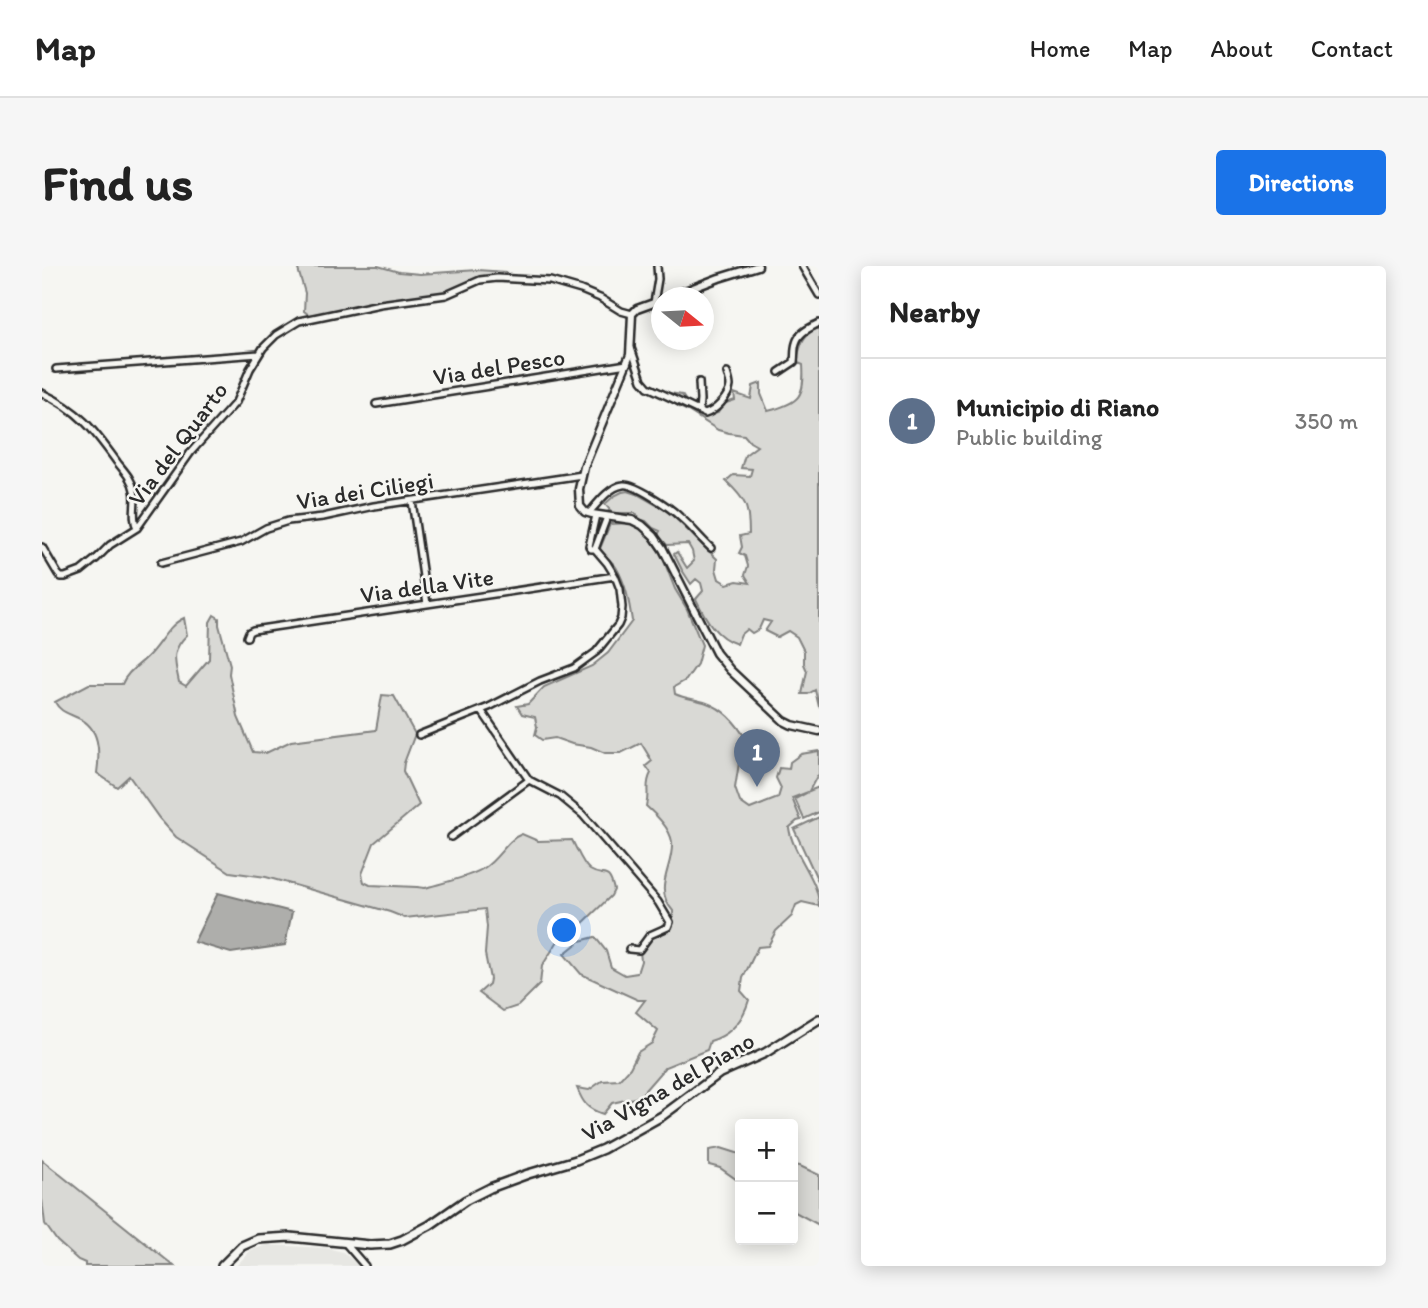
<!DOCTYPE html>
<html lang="en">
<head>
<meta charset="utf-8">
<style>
	body { margin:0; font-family:Itim,sans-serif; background:#f6f6f6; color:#222 }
	.controls { position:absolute; right:21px; bottom:21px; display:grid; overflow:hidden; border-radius:7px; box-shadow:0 4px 18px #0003 }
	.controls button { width:63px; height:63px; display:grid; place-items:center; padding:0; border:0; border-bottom:2px solid #e0e0e0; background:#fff; color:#222; font:35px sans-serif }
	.compass { position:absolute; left:609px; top:21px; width:63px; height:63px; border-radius:50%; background:#fff; box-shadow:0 4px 18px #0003; rotate:108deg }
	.you { position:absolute; left:523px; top:665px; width:24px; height:24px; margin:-18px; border:5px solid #fff; border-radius:50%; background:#1a73e8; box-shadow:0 0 0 10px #1a73e833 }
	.badge { display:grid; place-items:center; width:46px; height:46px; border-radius:50%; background:#1a73e8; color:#fff; font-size:23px; font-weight:700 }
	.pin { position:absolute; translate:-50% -58px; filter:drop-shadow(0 2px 4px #0008) }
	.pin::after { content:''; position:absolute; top:37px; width:24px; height:21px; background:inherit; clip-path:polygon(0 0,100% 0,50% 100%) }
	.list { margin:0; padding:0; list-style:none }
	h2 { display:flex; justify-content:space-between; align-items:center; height:91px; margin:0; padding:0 28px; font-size:30px }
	h2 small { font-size:23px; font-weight:400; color:#767676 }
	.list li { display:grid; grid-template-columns:46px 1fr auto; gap:21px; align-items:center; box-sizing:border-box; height:126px; padding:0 28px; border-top:2px solid #e0e0e0 }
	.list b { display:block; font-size:26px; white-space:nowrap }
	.list p { margin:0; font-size:23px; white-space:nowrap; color:#767676 }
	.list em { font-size:23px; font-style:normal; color:#767676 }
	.map { position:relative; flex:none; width:777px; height:1000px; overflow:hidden; border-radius:7px }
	header { display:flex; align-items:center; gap:42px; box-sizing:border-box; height:98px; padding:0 35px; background:#fff; border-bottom:2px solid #e0e0e0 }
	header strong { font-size:33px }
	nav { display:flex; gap:38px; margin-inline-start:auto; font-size:24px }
	.intro { display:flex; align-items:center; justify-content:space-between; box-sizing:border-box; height:168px; padding:0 42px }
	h1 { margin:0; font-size:49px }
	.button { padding:18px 32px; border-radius:7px; background:#1a73e8; color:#fff; font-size:24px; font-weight:700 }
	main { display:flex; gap:42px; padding:0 42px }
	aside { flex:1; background:#fff; border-radius:7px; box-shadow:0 4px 18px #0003 }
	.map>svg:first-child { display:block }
	.built { fill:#e7e7e3 }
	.green { fill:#d9d9d5; stroke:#828280; stroke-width:2 }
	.water { fill:#aeaeab; stroke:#7a7a78; stroke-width:2 }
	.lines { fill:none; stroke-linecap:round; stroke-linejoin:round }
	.minor-casing { stroke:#2b2b2b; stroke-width:10 }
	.tertiary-casing { stroke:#2b2b2b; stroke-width:11 }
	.secondary-casing { stroke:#2b2b2b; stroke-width:12 }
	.minor { stroke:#f6f6f2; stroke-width:5 }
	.tertiary { stroke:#f6f6f2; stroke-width:6 }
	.secondary { stroke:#f6f6f2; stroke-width:7 }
	.labels { text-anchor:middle; stroke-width:5; stroke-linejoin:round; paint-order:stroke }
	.street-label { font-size:24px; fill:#2b2b2b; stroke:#f6f6f2 }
</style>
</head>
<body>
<header>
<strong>Map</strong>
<nav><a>Home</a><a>Map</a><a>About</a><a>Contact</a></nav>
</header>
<div class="intro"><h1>Find us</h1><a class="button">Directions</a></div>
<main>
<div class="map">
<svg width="777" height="1000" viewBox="0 0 777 1000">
	<rect width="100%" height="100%" fill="#f6f6f2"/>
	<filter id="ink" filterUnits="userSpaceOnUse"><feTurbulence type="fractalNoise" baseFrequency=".0143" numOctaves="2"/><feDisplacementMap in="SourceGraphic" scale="14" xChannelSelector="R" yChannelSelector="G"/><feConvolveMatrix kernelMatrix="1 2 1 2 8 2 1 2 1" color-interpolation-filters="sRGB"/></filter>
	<g filter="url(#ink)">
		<path class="built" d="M226 979 285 982 301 986 317 1000H194L209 984Z"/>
		<path class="green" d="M255 0H336L357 6 378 8 435 4 464 6 465 10 441 12 421 21 397 28 267 49 262 45 263 27Z
			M777 62V441L773 424 766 428H760L765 405 762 398V385L755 371 746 365 735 371 723 365 729 356 721 354 717 363 710 367 705 363 699 368 695 378C674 372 663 352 654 333L661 325 659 317 654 313 649 318 640 304 632 288 635 286 645 302 652 295 650 285 646 278 625 279 616 269 618 265 611 262 604 255 599 254 593 247H564L568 244 563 238 572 230 580 226 586 225 595 228 628 247 675 293 674 303 677 313 685 318 695 315 708 317 703 309 706 300 703 290 697 287 700 281 698 270 707 268C707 240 704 234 684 215L691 209 708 210 710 203 699 202 703 189 715 180 708 176 702 169 687 167 676 164 646 145 637 141 628 134 627 127 640 129 648 141 664 143 668 149 676 147 681 138 693 134 692 127 709 133 711 120 719 117V128L726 145C758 137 763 130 761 99L754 96C759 80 759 68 777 62Z
			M590 257 606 269 620 290 633 323 645 343 660 379 655 398 644 414 632 421 633 428C644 433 654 433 665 437 682 443 696 459 705 475L698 491 693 522 698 536 708 543 736 532 739 522 734 512 737 502 747 503 748 496 759 488 777 485V509L775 510 767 525 777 521V546L762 553 753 533 766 526 750 532 759 554 755 555 747 562C751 589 777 613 777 640L760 636 754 639 750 650 734 665 726 680 716 681 701 712 699 725 707 734C701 754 689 769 668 775L665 784 623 801 597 831 570 837 561 848C545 843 541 837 535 822L547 824 560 815 577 814 588 802 596 786 610 777 616 765 594 746 603 734H596L539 708 522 688 538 675 553 671 564 685 569 701 583 709 595 707 599 695 597 677 609 671 621 658 631 654V645C610 622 632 601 630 576 628 562 614 549 604 540 608 526 602 520 609 507L604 500 610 495 599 477 579 487H563L549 481 530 478 513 472 500 474 493 469 495 461 493 451 480 448 475 440 486 438 502 421 550 400 566 387 590 355C587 335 584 318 574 301 570 295 562 290 557 285L568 258Z
			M172 349 177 352V359L188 399 187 408 196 451 211 486 224 487 249 475 334 464 340 429 352 430 373 468 362 497 361 505 377 539 332 577 320 608 322 616 328 619 375 621 383 622C400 617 428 611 442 602 457 593 465 573 480 568L496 575 530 574C535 583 540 598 548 604 562 613 566 600 572 624L569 630 536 662 531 669 516 675 500 700 498 718 476 740 461 745 437 727 447 718 448 713 443 688 445 661 443 643 363 652 348 646 224 611 188 606 134 571 117 552 87 510 75 521 55 507C58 486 58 461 36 452 26 447 18 446 13 436L47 418H80C86 404 97 400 107 389 119 377 126 359 142 352L145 369C128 385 133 396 137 416L144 420 167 393 168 356Z
			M777 551V617L752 563Z
			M679 882 698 888V916L678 902 667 899V884Z
			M0 894 132 1000H43V997L36 994 15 975 3 958 0 933Z
			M751 899 758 900 777 909V959L751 945Z"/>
		<path class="water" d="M176 627 250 646 243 679 189 687 152 676Z"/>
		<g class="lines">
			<defs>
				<path id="minor" d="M760 0 777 29
					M612 37 616 13 615 0
					M589 82 600 114 606 121 663 148C673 145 687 131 688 120 688 116 686 110 685 107
					M14 103 217 88
					M737 106 752 96C753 89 752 83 754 77 757 66 768 62 777 57
					M0 127C37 144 52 164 75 196 82 205 90 213 92 224 95 237 89 250 95 262
					M334 138 585 98
					M657 145 658 134 657 116
					M370 235 385 338
					M547 247C555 238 567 221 581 219 592 217 629 242 638 251 649 260 658 272 669 282
					M0 281 16 308 19 311H23L39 305 55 292 68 279 95 262 149 186 194 136 208 103 221 82 234 69 257 55 338 38 404 29 438 14 455 12 508 15 539 24 558 32 579 45 590 48
					M553 283 565 251
					M119 297 199 276 224 262 246 255 281 251 332 240 540 209
					M205 371 207 366 211 364 573 310
					M439 444 487 514 518 530 541 549 616 636 628 656 626 661 608 669 597 684 587 683
					M377 469 447 441 498 415 532 402 554 386 576 359 579 352 580 341 578 323 573 310 565 297 553 283H549L547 280 554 249
					M409 571 487 514
					M304 978 323 1000"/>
				<path id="tertiary" d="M625 32 677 12 716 0
					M620 34 595 43 590 48 588 89 542 201 537 223 538 240 543 246 550 248 590 254 600 259 612 270 621 283 674 387 688 404 742 455 750 459 777 465"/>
				<path id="secondary" d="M180 1000 200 980 216 973 248 971 328 979 348 978 360 974 388 959 424 934 448 922 486 908 534 894 561 883 620 850 678 807 723 787 777 753"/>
			</defs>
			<use href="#minor" class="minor-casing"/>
			<use href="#tertiary" class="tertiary-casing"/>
			<use href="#secondary" class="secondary-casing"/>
			<use href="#minor" class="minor"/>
			<use href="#tertiary" class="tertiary"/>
			<use href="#secondary" class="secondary"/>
		</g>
	</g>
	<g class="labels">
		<g class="street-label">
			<text transform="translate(457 101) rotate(-9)" y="8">Via del Pesco</text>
			<text transform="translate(136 178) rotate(-53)" y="8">Via del Quarto</text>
			<text transform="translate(323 225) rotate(-9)" y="8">Via dei Ciliegi</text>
			<text transform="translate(385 320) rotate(-8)" y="8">Via della Vite</text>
			<text transform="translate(626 821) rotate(-30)" y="8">Via Vigna del Piano</text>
		</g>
	</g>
</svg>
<div class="controls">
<button>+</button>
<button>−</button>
</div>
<svg class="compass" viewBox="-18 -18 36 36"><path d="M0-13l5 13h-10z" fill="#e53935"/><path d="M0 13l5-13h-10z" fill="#767676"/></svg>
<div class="you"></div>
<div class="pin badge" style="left:715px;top:521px;background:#5c6f8a">1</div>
</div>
<aside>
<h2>Nearby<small></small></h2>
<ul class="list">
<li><span class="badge" style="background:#5c6f8a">1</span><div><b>Municipio di Riano</b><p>Public building</p></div><em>350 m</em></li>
</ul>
</aside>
</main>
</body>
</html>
